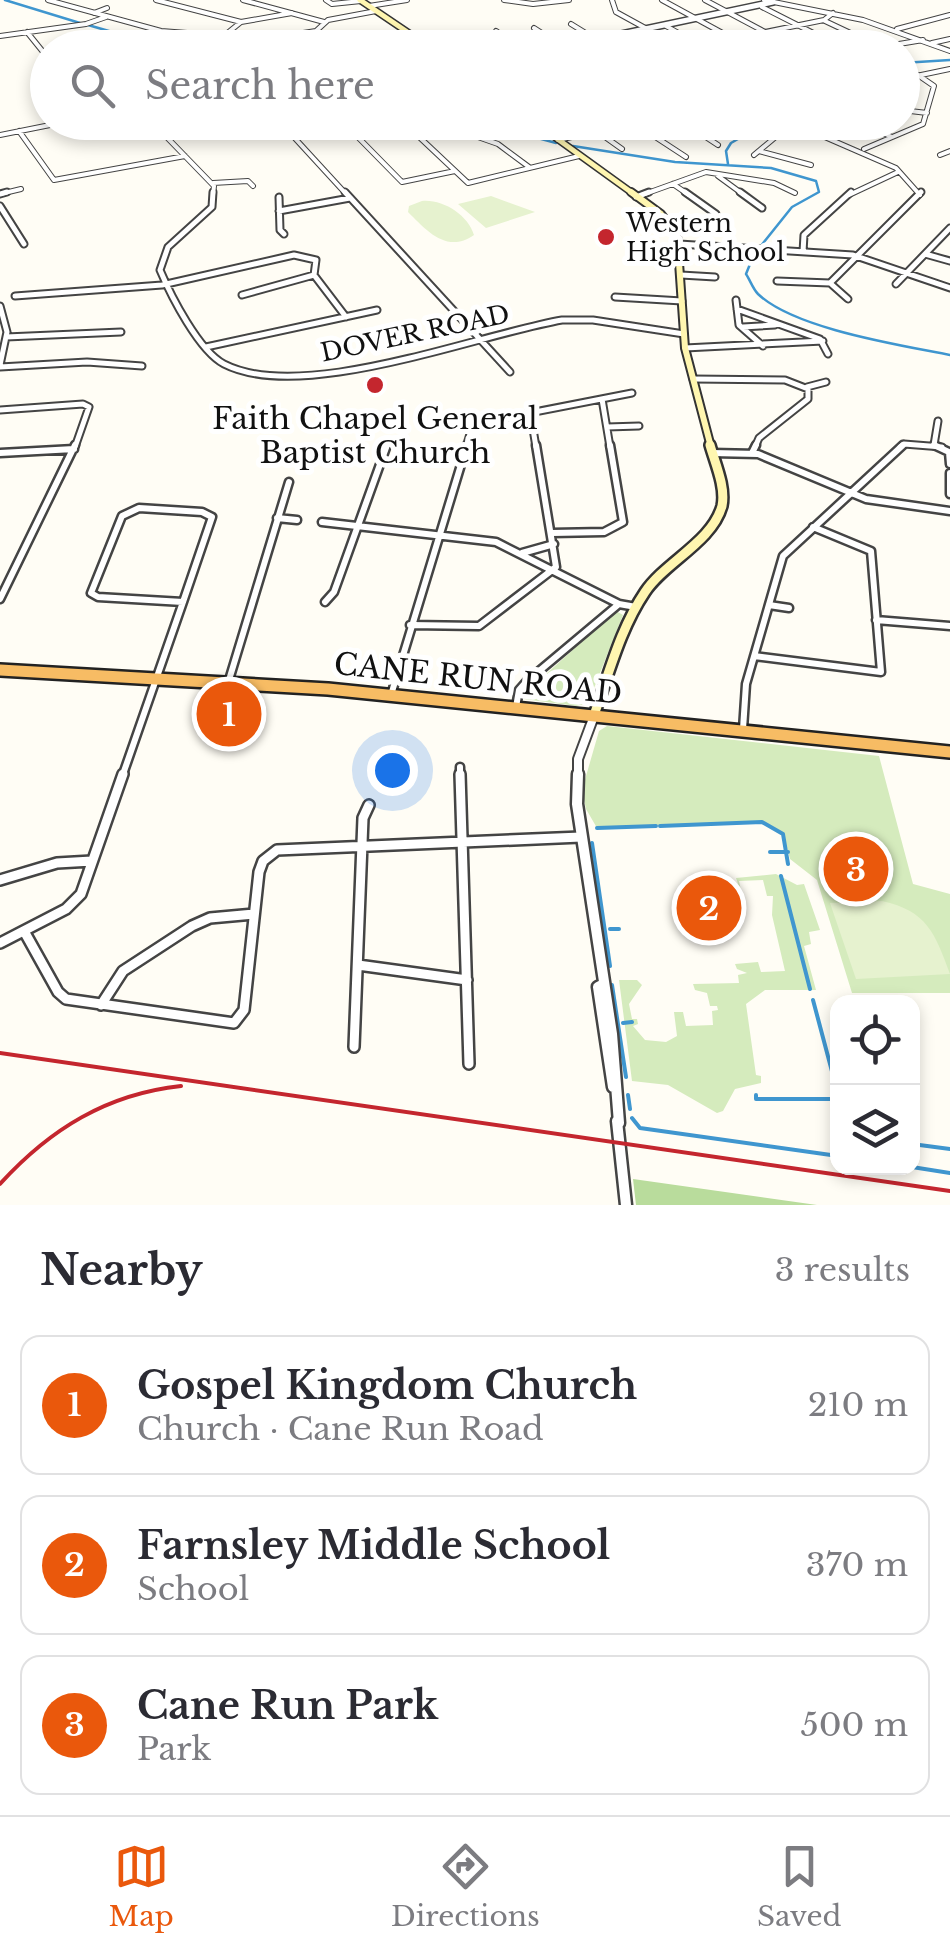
<!DOCTYPE html>
<html lang="en">
<head>
<meta charset="utf-8">
<style>
	body { margin:0; font-family:"Libre Baskerville",serif; background:#f7f7f7; color:#2b2b33 }
	.controls { position:absolute; right:30px; bottom:30px; display:grid; overflow:hidden; border-radius:20px; box-shadow:0 5px 15px #0003 }
	.controls button { width:90px; height:90px; display:grid; place-items:center; padding:0; border:0; border-bottom:2px solid #e1e1e2; background:#fff; color:#2b2b33; font:50px sans-serif }
	.you { position:absolute; left:392px; top:770px; width:35px; height:35px; margin:-25px; border:8px solid #fff; border-radius:50%; background:#1a73e8; box-shadow:0 0 0 15px #1a73e833 }
	.badge { display:grid; place-items:center; width:65px; height:65px; border-radius:50%; background:#ea580c; color:#fff; font-size:32px; font-weight:700 }
	.pin { position:absolute; translate:-50% -50%; border:5px solid #fff; box-shadow:0 2px 10px #0006 }
	.list { margin:0; padding:0; list-style:none }
	h2 { display:flex; justify-content:space-between; align-items:center; height:130px; margin:0; padding:0 40px; font-size:42px }
	h2 small { font-size:32px; font-weight:400; color:#7c7c81 }
	.list li { display:grid; grid-template-columns:65px 1fr auto; gap:30px; align-items:center; box-sizing:border-box; height:140px; margin:0 20px 20px; padding:0 20px; border:2px solid #e1e1e2; border-radius:20px }
	.list b { display:block; font-size:38px; white-space:nowrap }
	.list p { margin:0; font-size:32px; white-space:nowrap; color:#7c7c81 }
	.list em { font-size:32px; font-style:normal; color:#7c7c81 }
	.icon { flex:none; width:55px; height:55px; fill:none; stroke:currentColor; stroke-width:2; stroke-linecap:round; stroke-linejoin:round }
	.map { position:relative; flex:none; width:950px; height:1205px; overflow:hidden }
	.search { position:absolute; background:#fff; box-shadow:0 5px 15px #0003; left:30px; right:30px; top:30px; height:110px; display:flex; align-items:center; gap:25px; box-sizing:border-box; padding:0 35px; border-radius:55px; color:#7c7c81; font-size:38px }
	.sheet { height:610px; background:#fff }
	nav { display:flex; justify-content:space-around; align-items:center; box-sizing:border-box; height:140px; border-top:2px solid #e1e1e2; background:#fff; font-size:28px; color:#7c7c81 }
	nav a { display:grid; justify-items:center; gap:5px }
	nav .on { color:#ea580c }
	.map>svg:first-child { display:block }
	.green { fill:#d5ebbd }
	.forest { fill:#b9dc9c }
	.pitch { fill:#e6f2cf }
	.lines { fill:none; stroke-linecap:round; stroke-linejoin:round }
	.stream-far1 { stroke:#3f96cf; stroke-width:2.5 }
	.stream { stroke:#3f96cf; stroke-width:4 }
	.minor-far3-casing { stroke:#444; stroke-width:6 }
	.minor-far2-casing { stroke:#444; stroke-width:9 }
	.minor-far1-casing { stroke:#444; stroke-width:11 }
	.minor-casing { stroke:#444; stroke-width:14 }
	.tertiary-far2-casing { stroke:#444; stroke-width:8 }
	.tertiary-far1-casing { stroke:#444; stroke-width:12 }
	.tertiary-casing { stroke:#444; stroke-width:15 }
	.secondary-far2-casing { stroke:#333; stroke-width:8 }
	.secondary-far1-casing { stroke:#333; stroke-width:10 }
	.secondary-casing { stroke:#333; stroke-width:14 }
	.trunk-casing { stroke:#222; stroke-width:16 }
	.minor-far3 { stroke:#fff; stroke-width:4 }
	.minor-far2 { stroke:#fff; stroke-width:5 }
	.minor-far1 { stroke:#fff; stroke-width:6 }
	.minor { stroke:#fff; stroke-width:9 }
	.tertiary-far2 { stroke:#fff; stroke-width:5 }
	.tertiary-far1 { stroke:#fff; stroke-width:8 }
	.tertiary { stroke:#fff; stroke-width:10 }
	.secondary-far2 { stroke:#fff6b0; stroke-width:5 }
	.secondary-far1 { stroke:#fff6b0; stroke-width:6 }
	.secondary { stroke:#fff6b0; stroke-width:9 }
	.trunk { stroke:#f7bc64; stroke-width:11 }
	.rail { stroke:#c4262e; stroke-width:4 }
	.poi-dot { fill:#c4262e; stroke:#fff; stroke-width:4 }
	.labels { text-anchor:middle; stroke-width:10; stroke-linejoin:round; paint-order:stroke }
	.far-poi-label { font-size:25px; fill:#111; stroke:#fff; text-anchor:start }
	.far-street-label { font-size:25px; fill:#111; stroke:#fff }
	.poi-label { font-size:30px; fill:#111; stroke:#fff }
	.street-label { font-size:30px; fill:#111; stroke:#fff }
</style>
</head>
<body>
<div class="map">
<svg width="950" height="1205" viewBox="0 0 950 1205">
	<rect width="100%" height="100%" fill="#fffdf5"/>
	<path class="green" d="M616 611 623 615 588 703 576 706 524 699 525 693Z
		M607 726 879 756 913 884 950 894V993H852L817 880 790 859 784 837 762 822 597 828 586 809 582 790 599 731Z
		M776 874 797 885 804 884 820 930 809 932 811 944 804 946 816 990H765L746 1004 756 1075 761 1076V1083L735 1089 723 1111 717 1113 668 1085 632 1081 619 980H637L642 985 629 1004 632 1019H637L638 1024 633 1026 645 1040 666 1042 677 1036 674 1012H683L686 1026 713 1025 712 1011 718 1010 717 1006H710L707 993 695 990 693 984 739 983 738 975 747 973 737 969 735 964 758 962 761 972 785 971 772 915 773 896H767L763 880 739 881 742 895 736 878Z"/>
	<path class="forest" d="M633 1179 817 1205H636Z"/>
	<path class="pitch" d="M491 196 535 212 486 228 458 204Z
		M422 201C443 199 468 215 474 235 447 254 427 231 408 212L409 206Z
		M882 901C927 911 935 933 950 974L856 979 830 903Z"/>
	<g class="lines">
		<path class="stream-far1" d="M5 0 80 23
			M88 25 140 40 207 46
			M214 46 224 48
			M902 63 950 60
			M478 122 556 143
			M573 146 675 162 771 168 816 181 819 192 792 207 760 247
			M728 164 726 151 731 143 767 122
			M755 252 746 274C750 280 753 289 758 294 795 329 900 345 950 355"/>
		<path class="stream" d="M660 826 762 822 783 834 788 864
			M597 828 656 826
			M592 843 610 966
			M770 852H788
			M781 876 810 989
			M610 929H619
			M612 985 626 1077
			M813 1000 838 1094
			M623 1023 632 1022
			M628 1095 630 1109
			M756 1095V1099H838
			M632 1118 640 1128 838 1156
			M912 1144 950 1149
			M912 1167 950 1173"/>
		<defs>
			<path id="minor-far3" d="M48 0 161 31 265 39 316 31 328 20 376 11
				M156 0 241 22
				M243 0 324 22
				M326 0 332 4 361 1
				M504 0 533 4 569 0
				M612 0 616 12 647 29
				M662 0 750 48
				M705 0 795 48
				M764 0 863 20 950 51
				M369 6 407 0
				M762 7 833 43
				M94 13 107 8
				M825 21 859 37
				M571 24 610 48
				M666 26 700 45
				M534 28 565 48
				M897 29 950 15
				M496 31 520 48
				M27 32 48 58
				M632 33 658 48
				M0 36 86 24 106 17
				M462 37 476 48
				M384 43 415 38
				M932 43 950 39
				M102 48H124
				M209 48 241 22 292 13
				M322 48 372 39 388 48
				M687 48 824 20 833 13
				M875 48 923 40
				M902 79 950 69
				M902 110 927 113
				M152 122 214 186 213 195
				M280 122 347 195
				M343 122 402 182 455 171
				M435 122 498 144 529 167
				M584 122 622 149
				M683 122 718 145
				M733 122 743 129
				M634 123 686 157
				M436 124 416 134 468 183 579 156
				M804 128 896 168 920 195
				M874 129 892 137
				M19 131 54 180 185 156
				M0 135 65 122
				M558 140 640 122
				M864 149 923 124 934 86 918 75
				M759 151 811 165
				M754 155 778 135 818 122
				M940 155 950 151
				M718 176 744 195
				M213 183 248 181 253 186
				M673 184 689 195
				M0 194 21 189
				M642 195 706 172 774 183 795 193
				M849 195 898 172"/>
			<path id="minor-far2" d="M213 192 212 207 168 247 160 270C171 296 199 351 224 364 302 404 476 335 562 320H593L684 334
				M345 192 510 372
				M685 192 716 214
				M740 192 762 208
				M0 194 7 192
				M279 197 280 230 284 234
				M636 197 649 192
				M0 206 24 244
				M279 211 350 198
				M679 244 853 255 950 288
				M803 252 804 235 851 192
				M925 254 950 261
				M314 275 346 317
				M681 275 715 277
				M777 281 830 283 921 192
				M830 283 848 299
				M896 284 950 228
				M242 295 314 275
				M15 296 162 285 294 255 316 260 314 275
				M615 297 682 301
				M736 300 739 325 763 346
				M0 306 7 332 0 365
				M737 309 820 339 828 354
				M743 327 775 325
				M6 337 121 332
				M206 347 377 310
				M685 348 823 341
				M0 367 87 362 142 366
				M693 379 785 380 808 389V399L759 438 755 447
				M807 387 826 382
				M602 399 610 447
				M0 410 83 404 89 407 75 447
				M530 411 536 447
				M607 427 639 426
				M934 445 938 421
				M466 447 473 424 632 393
				M900 447 904 444 942 447"/>
			<path id="minor-far1" d="M934 445 949 452 950 464
				M0 453 74 449
				M712 453 758 454 866 499 950 511
				M752 453 756 445
				M950 473V494
				M139 508 202 512 212 517 183 602 98 597 91 593 122 516Z
				M277 518 297 520
				M322 522 496 542 619 604 636 607
				M552 533 604 532 623 522 610 445
				M522 553 554 544
				M0 599 75 445
				M325 602 334 592 387 445
				M769 605 789 608
				M876 620 950 626
				M410 625 479 626 556 567 536 445
				M754 656 881 672 871 551 813 527
				M229 680 289 482
				M391 695 467 445
				M516 707 519 690 526 682 619 604
				M743 729 746 684 783 556 903 445
				M460 767V777
				M122 777 183 602"/>
			<path id="minor" d="M460 774 469 1064
				M0 880 57 863 92 861
				M24 931 58 992 66 999 234 1023 244 1010 259 872 263 861 277 850 581 837
				M0 943 66 909 81 894 123 774
				M358 965 467 980
				M101 1005 123 971 192 926 210 918 254 914
				M354 1047 363 818 369 805"/>
			<path id="tertiary-far2" d="M555 48 773 2"/>
			<path id="tertiary-far1" d="M578 777V759L594 716"/>
			<path id="tertiary" d="M578 774 577 804 612 1034 619 1123
				M602 985 598 987 613 1087
				M617 1121 626 1205"/>
			<path id="secondary-far2" d="M360 0 431 48
				M534 122 635 195"/>
			<path id="secondary-far1" d="M631 192 661 214 677 234 685 348 711 447"/>
			<path id="secondary" d="M594 715C609 674 620 629 645 592 665 562 712 542 722 506 726 487 715 463 710 445"/>
			<path id="trunk" d="M0 670 328 689 950 752"/>
		</defs>
		<use href="#minor-far3" class="minor-far3-casing"/>
		<use href="#minor-far2" class="minor-far2-casing"/>
		<use href="#minor-far1" class="minor-far1-casing"/>
		<use href="#minor" class="minor-casing"/>
		<use href="#tertiary-far2" class="tertiary-far2-casing"/>
		<use href="#tertiary-far1" class="tertiary-far1-casing"/>
		<use href="#tertiary" class="tertiary-casing"/>
		<use href="#secondary-far2" class="secondary-far2-casing"/>
		<use href="#secondary-far1" class="secondary-far1-casing"/>
		<use href="#secondary" class="secondary-casing"/>
		<use href="#trunk" class="trunk-casing"/>
		<use href="#minor-far3" class="minor-far3"/>
		<use href="#minor-far2" class="minor-far2"/>
		<use href="#minor-far1" class="minor-far1"/>
		<use href="#minor" class="minor"/>
		<use href="#tertiary-far2" class="tertiary-far2"/>
		<use href="#tertiary-far1" class="tertiary-far1"/>
		<use href="#tertiary" class="tertiary"/>
		<use href="#secondary-far2" class="secondary-far2"/>
		<use href="#secondary-far1" class="secondary-far1"/>
		<use href="#secondary" class="secondary"/>
		<use href="#trunk" class="trunk"/>
		<path class="rail" d="M0 1053 950 1191
			M0 1184C50 1129 107 1094 181 1086"/>
	</g>
	<g class="poi-dot">
		<circle cx="606" cy="237" r="10"/>
		<circle cx="375" cy="385" r="10"/>
	</g>
	<g class="labels">
		<g class="far-poi-label">
			<text x="626" y="232">Western<tspan x="626" dy="29">High School</tspan></text>
		</g>
		<g class="far-street-label">
			<text transform="translate(415 333) rotate(-12)" y="9">DOVER ROAD</text>
		</g>
		<g class="poi-label">
			<text x="375" y="429">Faith Chapel General<tspan x="375" dy="34">Baptist Church</tspan></text>
		</g>
		<g class="street-label">
			<text transform="translate(478 679) rotate(6)" y="10">CANE RUN ROAD</text>
		</g>
	</g>
</svg>
<div class="controls">
<button><svg class="icon" aria-label="locate" viewBox="0 0 24 24"><circle cx="12" cy="12" r="6"/><path d="M12 2v4M12 18v4M2 12h4M18 12h4"/></svg></button>
<button><svg class="icon" aria-label="layers" viewBox="0 0 24 24"><path d="M12 4l9 5-9 5-9-5zM3 14l9 5 9-5"/></svg></button>
</div>
<div class="you"></div>
<div class="pin badge" style="left:229px;top:714px">1</div>
<div class="pin badge" style="left:709px;top:908px">2</div>
<div class="pin badge" style="left:856px;top:869px">3</div>
<div class="search"><svg class="icon" aria-label="search" viewBox="0 0 24 24"><circle cx="10" cy="10" r="6"/><path d="M15 15l6 6"/></svg>Search here</div>
</div>
<section class="sheet">
<h2>Nearby<small>3 results</small></h2>
<ul class="list">
<li><span class="badge">1</span><div><b>Gospel Kingdom Church</b><p>Church · Cane Run Road</p></div><em>210 m</em></li>
<li><span class="badge">2</span><div><b>Farnsley Middle School</b><p>School</p></div><em>370 m</em></li>
<li><span class="badge">3</span><div><b>Cane Run Park</b><p>Park</p></div><em>500 m</em></li>
</ul>
</section>
<nav>
<a class="on"><svg class="icon" aria-label="map" viewBox="0 0 24 24"><path d="M3 6l6-2 6 2 6-2v14l-6 2-6-2-6 2zM9 4v14M15 6v14"/></svg>Map</a>
<a><svg class="icon" aria-label="directions" viewBox="0 0 24 24"><path d="M12 3l9 9-9 9-9-9zM9 14v-3h6M13 9l2 2-2 2"/></svg>Directions</a>
<a><svg class="icon" aria-label="saved" viewBox="0 0 24 24"><path d="M7 4h10v16l-5-4-5 4z"/></svg>Saved</a>
</nav>
</body>
</html>
